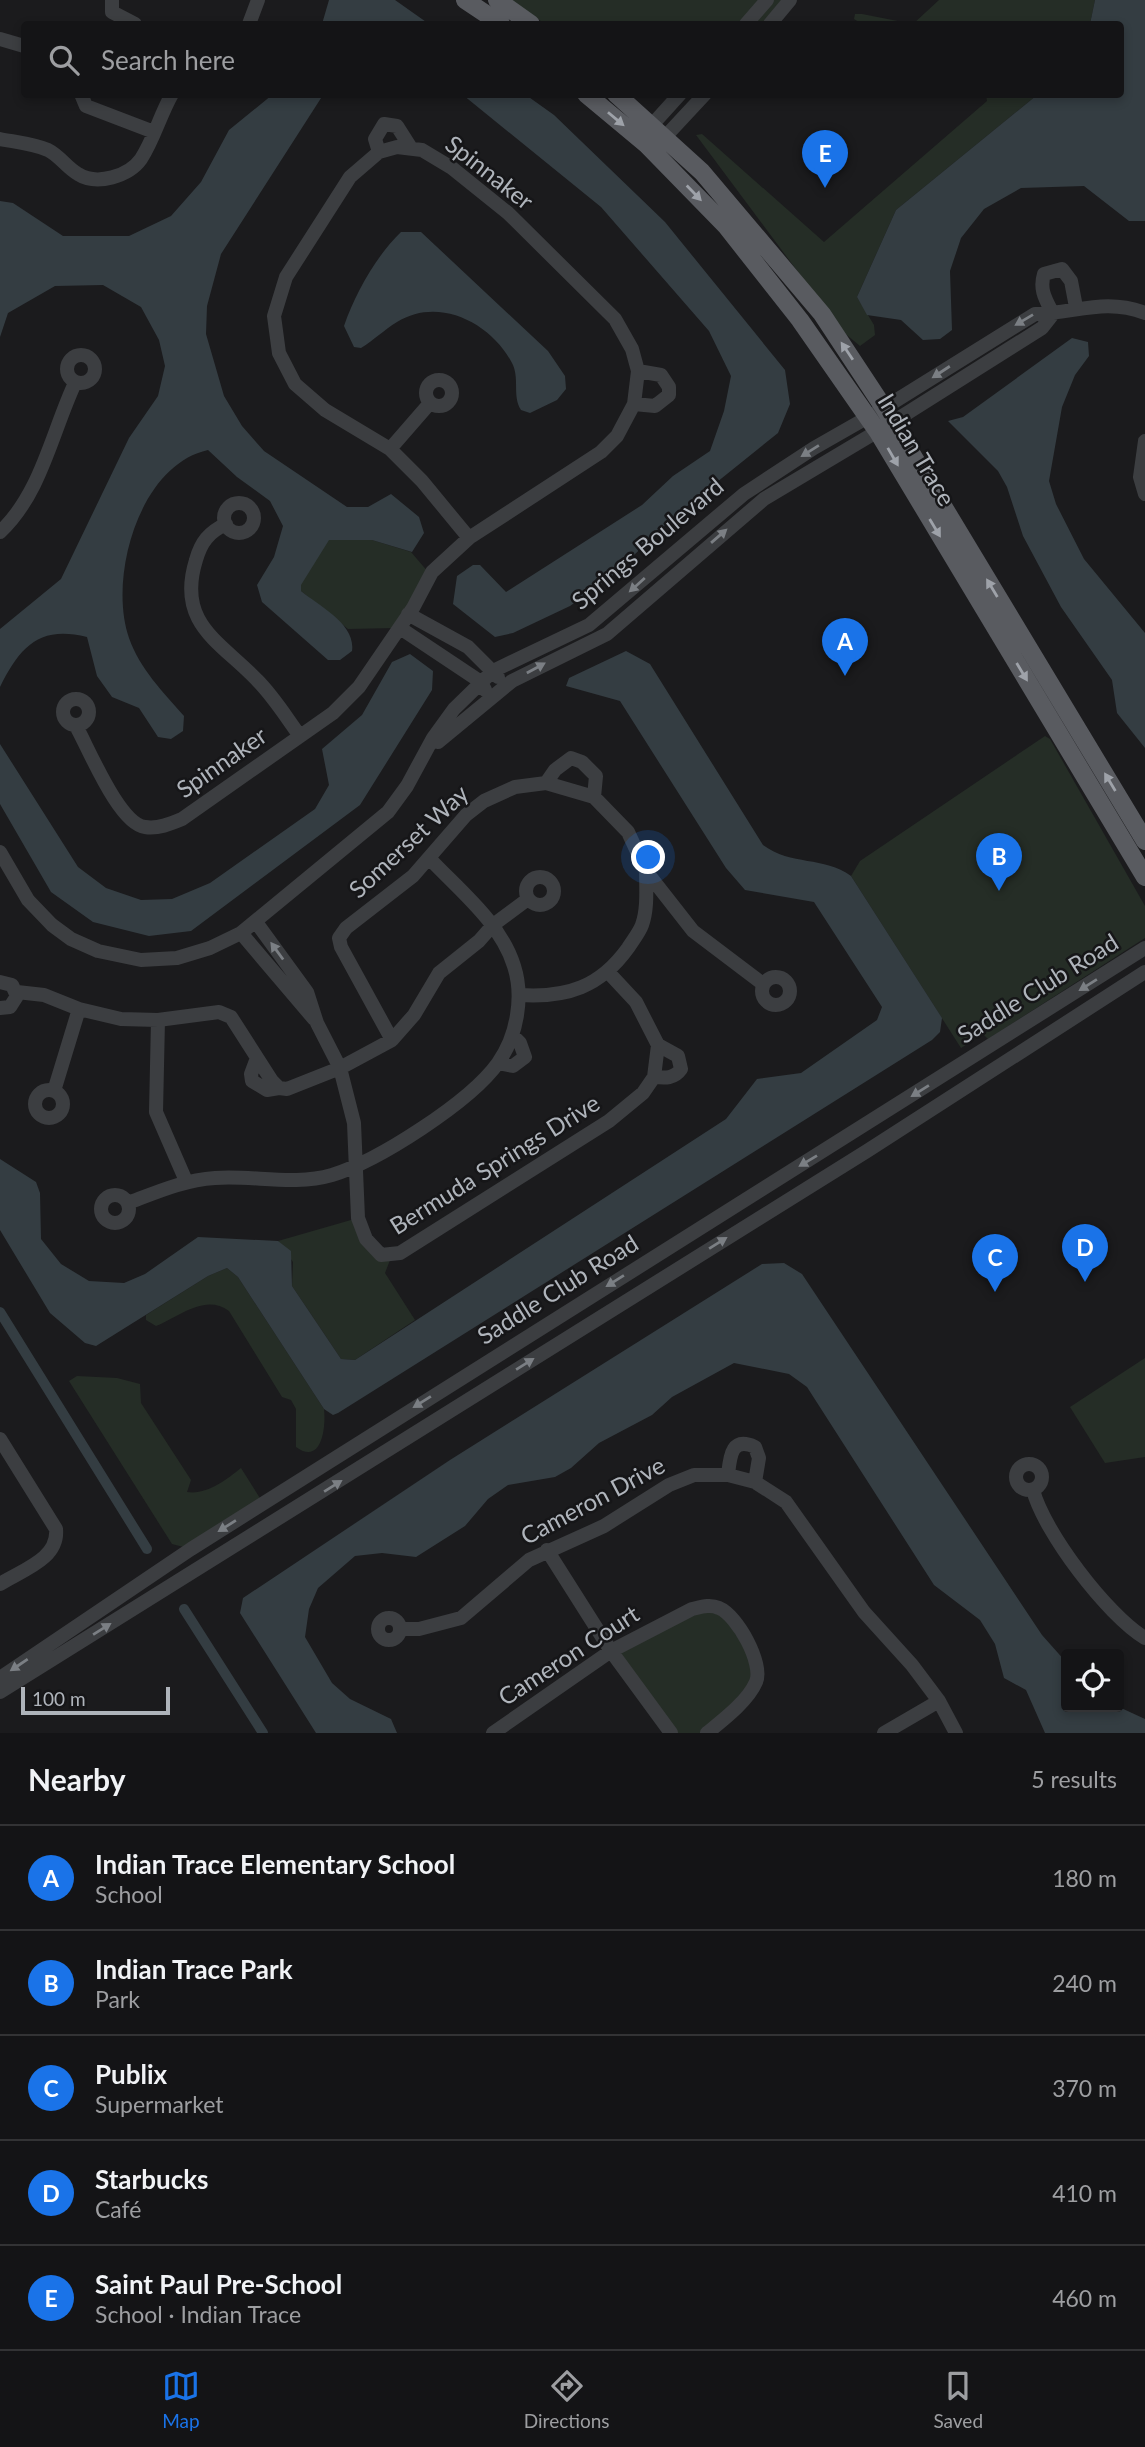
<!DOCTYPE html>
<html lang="en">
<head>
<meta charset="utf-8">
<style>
	body { margin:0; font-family:Lato,sans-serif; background:#212123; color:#f1f3f6 }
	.controls { position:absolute; right:21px; bottom:21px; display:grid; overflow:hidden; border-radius:7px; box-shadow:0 4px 10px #0003 }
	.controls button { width:63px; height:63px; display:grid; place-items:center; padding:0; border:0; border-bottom:2px solid #333335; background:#141416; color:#f1f3f6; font:35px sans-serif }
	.scale { position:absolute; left:21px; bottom:18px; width:149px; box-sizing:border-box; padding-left:7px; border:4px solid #afb4bb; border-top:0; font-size:19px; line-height:24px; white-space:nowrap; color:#afb4bb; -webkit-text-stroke:5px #161618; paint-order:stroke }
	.you { position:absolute; left:649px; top:858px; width:24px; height:24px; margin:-18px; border:5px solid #fff; border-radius:50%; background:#1a73e8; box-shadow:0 0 0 10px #1a73e833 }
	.badge { display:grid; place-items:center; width:46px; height:46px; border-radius:50%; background:#1a73e8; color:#fff; font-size:23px; font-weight:700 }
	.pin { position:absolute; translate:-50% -58px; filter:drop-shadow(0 2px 4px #0008) }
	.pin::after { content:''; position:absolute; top:37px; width:24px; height:21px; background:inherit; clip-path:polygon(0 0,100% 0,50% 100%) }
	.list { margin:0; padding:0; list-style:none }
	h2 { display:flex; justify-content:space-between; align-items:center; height:91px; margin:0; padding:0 28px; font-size:30px }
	h2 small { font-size:23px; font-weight:400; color:#9d9ea1 }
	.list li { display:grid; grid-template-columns:46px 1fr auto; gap:21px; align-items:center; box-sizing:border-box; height:105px; padding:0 28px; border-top:2px solid #333335 }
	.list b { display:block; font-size:26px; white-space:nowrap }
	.list p { margin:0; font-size:23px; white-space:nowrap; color:#9d9ea1 }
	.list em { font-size:23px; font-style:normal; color:#9d9ea1 }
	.icon { flex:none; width:38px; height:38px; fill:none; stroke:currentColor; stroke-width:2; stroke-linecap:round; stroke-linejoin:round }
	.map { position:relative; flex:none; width:1145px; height:1733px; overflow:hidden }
	.search { position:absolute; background:#141416; box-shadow:0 4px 10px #0003; left:21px; right:21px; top:21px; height:77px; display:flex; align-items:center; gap:18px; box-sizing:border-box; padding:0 24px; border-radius:7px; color:#9d9ea1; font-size:26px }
	.sheet { height:616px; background:#141416 }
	nav { display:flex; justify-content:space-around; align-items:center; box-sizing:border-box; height:98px; border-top:2px solid #333335; background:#141416; font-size:19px; color:#9d9ea1 }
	nav a { display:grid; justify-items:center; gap:4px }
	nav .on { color:#1a73e8 }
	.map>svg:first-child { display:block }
	.green { fill:#252d26 }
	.water { fill:#343d42 }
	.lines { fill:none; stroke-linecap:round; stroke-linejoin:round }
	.canal { stroke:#343d42; stroke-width:10 }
	.minor { stroke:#3c3e41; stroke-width:14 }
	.major { stroke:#595b60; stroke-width:18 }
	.oneway { fill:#9ea2a9 }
	.oneway2 { fill:#7b7f84 }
	.labels { text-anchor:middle; stroke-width:5; stroke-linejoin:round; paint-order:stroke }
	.street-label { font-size:24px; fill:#afb4bb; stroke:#161618 }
</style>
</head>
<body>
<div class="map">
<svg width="1145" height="1733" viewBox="0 0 1145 1733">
	<rect width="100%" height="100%" fill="#1b1b1d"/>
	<path class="green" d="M511 0H796L770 24H545Z
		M939 0H1095L1090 24H862L854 19 855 14H862L913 24Z
		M986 95H1037L896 210 857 297 874 325 875 335 860 346 842 331 696 135 702 134 824 242 987 101Z
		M328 540H372L411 552 429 573 395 628 348 629 301 591 300 585Z
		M1045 736 1050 739 1145 906V938L988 1039 983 1034 961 1048 851 876 860 861Z
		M358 1218 363 1235 392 1255 385 1273 415 1320 355 1360 341 1359 292 1286 293 1262 278 1241Z
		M227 1268 238 1277 324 1409C326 1427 322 1466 296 1447V1409L291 1400 282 1397 229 1311C205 1293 179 1317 156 1326L146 1320V1315L208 1276Z
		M1145 1358V1457L1105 1463 1070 1407Z
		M77 1376 117 1378 140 1384 141 1403 191 1480 187 1492C207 1495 226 1480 241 1468L263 1503 191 1549 172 1544 69 1381Z
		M720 1608 759 1672 707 1733H671L611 1651 692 1609Z"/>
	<path class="water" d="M329 0H395L429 24H322Z
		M1095 0H1145V221H1129L1084 186 1021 188 984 209 961 238 950 271 952 330 940 339 923 340 901 320 867 315 857 297 896 210 1037 95 1120 94V24H1090Z
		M272 95H323L221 254 207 306 206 334 224 396 242 426 264 451 347 507H368L391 494 419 517 424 533 412 552 372 540H329L301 585V591C319 606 356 624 352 651L340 660H328L262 602 257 585 274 557 283 526 270 501 237 477 208 450C139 465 108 578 129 638 140 669 163 692 184 716L183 731 171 739 158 737 139 708 112 697 97 676 87 637C39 625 20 647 0 687V629L61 579 129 438 158 396 165 366 159 340 141 307 103 285 55 286 8 313 0 337V201L13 203 63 236H129L171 216 201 182 229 130Z
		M463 95H526L554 115 665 222 785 370 790 404 778 433 676 515 612 576 570 606 513 633 495 637 453 604 457 576 473 565H480L506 592 642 505 673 476 710 451 724 411 731 376 709 331 601 207Z
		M401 232H421L548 351 565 376 566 389 557 400 530 413 521 410C512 396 520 378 512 363 491 323 439 296 397 322 384 330 374 340 361 348L354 347 344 326C355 294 376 256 401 232Z
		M1072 338 1088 342 1089 356 1075 375 1062 407 1049 481 1056 504 1084 559 1145 633V748L1117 713 1112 680 1061 607 1023 536 1007 487 998 471 948 421 963 417Z
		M626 651 650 664 763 845C791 866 824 856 851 876L942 1018 940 1032 932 1040 338 1413 333 1415 324 1409 238 1277 227 1268 208 1276 96 1346 85 1343 50 1313 0 1230V1159L36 1182 40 1193 41 1239 61 1264 89 1281 124 1283 145 1274 198 1237 278 1241 291 1251 292 1286 341 1359 355 1360 726 1119 757 1079 801 1073 877 1020 882 1007 814 902 745 890 726 868 620 701 566 686 569 678Z
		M410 654 433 671 432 690 360 805 191 931 149 936 93 922 51 892 0 804V744L78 867 106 888 141 900 172 899 210 883 315 809 329 785 322 749 362 715 392 662Z
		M784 1263 802 1274 1042 1635 1066 1662V1707H1119L1145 1719V1733H1045L1026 1690 1004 1678 995 1644 980 1620 934 1585 807 1387 789 1374 734 1363 672 1397 652 1415 599 1443 571 1468 555 1477 508 1485 488 1499 465 1526 416 1557 382 1553 355 1556 318 1588 309 1609 305 1637 332 1683 350 1699 391 1719 397 1733H316L240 1613 243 1598 450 1460 762 1264Z"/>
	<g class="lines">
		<path class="canal" d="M0 1312 147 1549
			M184 1609 263 1733"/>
		<path class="minor" d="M112 0V12L135 24
			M249 24 258 0
			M746 24 767 0
			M770 24 790 0
			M0 39 24 46
			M81 94 86 106 154 132
			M649 133 652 125 680 94
			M0 139C15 142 34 144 48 150 60 156 66 167 78 174 97 186 129 176 141 159 154 139 160 115 172 94
			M655 141 665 137 705 94
			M379 152 375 139 384 124 397 126 411 148
			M1053 314C1046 300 1039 290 1044 274L1062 269 1071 281 1076 307
			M67 369a14 14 0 1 1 28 0a14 14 0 1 1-28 0Z
			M426 393a13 13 0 1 1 26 0a13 13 0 1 1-26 0Z
			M634 404 655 406 669 395V387L661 375 638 371
			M1145 441 1140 477 1145 494
			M390 449 430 403
			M224 518a15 15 0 1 1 30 0a15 15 0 1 1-30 0Z
			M226 524C209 532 201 542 196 560 176 624 221 642 257 680 274 697 286 717 300 736
			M0 532C41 494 52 432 75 383
			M408 614 468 647 498 677
			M400 628 481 682 485 690
			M63 712a13 13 0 1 1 26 0a13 13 0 1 1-26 0Z
			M76 726C89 749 119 824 145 827 158 829 170 824 182 819L333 713 359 687 413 608 432 572 469 538 601 452 617 436 634 404 638 371 632 349 615 319 508 213 452 168 422 150 397 147 379 152 350 177 286 277 274 316 279 353 295 384 325 410 390 449 422 481 469 538
			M438 742 512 681 607 634 764 499 893 422 1042 328 1053 314
			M546 783 555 770 571 758 582 762 596 776 594 797
			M0 852 28 900 52 925 71 939 98 951 141 960 177 958 210 948 241 933 388 812 407 786 433 738 454 709 493 671 589 625 744 494 814 448 884 408 1035 314C1074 314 1104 297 1145 313
			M526 891a14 14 0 1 1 28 0a14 14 0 1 1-28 0Z
			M256 922 307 992 317 1023 340 1068 354 1123 358 1218 366 1239 381 1255 400 1253 609 1121 643 1093 654 1077 658 1045 636 1002 609 973
			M241 933 314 1019
			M762 991a14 14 0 1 1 28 0a14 14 0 1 1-28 0Z
			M0 982 12 985 17 996 10 1007 0 1008
			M17 992 44 995 79 1009 121 1019 158 1020 219 1012 231 1017 272 1081 279 1088 287 1089 340 1068 392 1040 414 1015 439 973 479 941 493 925 528 899
			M520 995C567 998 600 987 628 948 633 940 639 933 642 925 648 908 646 888 646 871
			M158 1020 156 1112 186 1181
			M392 1040 341 947 339 938 346 928 413 876 466 815 484 801 515 787 546 783 594 797 628 832 646 871 693 931 763 984
			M257 1058 251 1074 252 1081 267 1090 279 1088
			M498 1063 513 1066 525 1057 520 1043 512 1035
			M654 1077C665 1078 674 1079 681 1069L678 1056 658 1045
			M35 1104a14 14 0 1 1 28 0a14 14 0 1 1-28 0Z
			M54 1091 79 1009
			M101 1209a14 14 0 1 1 28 0a14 14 0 1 1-28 0Z
			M128 1203C157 1192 184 1180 215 1178 253 1175 294 1186 332 1175 378 1161 470 1102 498 1063 517 1036 524 997 514 966 501 923 459 890 429 858
			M0 1439 56 1529C59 1559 22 1570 0 1584
			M1016 1477a13 13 0 1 1 26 0a13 13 0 1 1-26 0Z
			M728 1475C730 1457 731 1436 755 1447L759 1458 755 1482
			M1033 1490C1044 1532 1107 1615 1145 1638
			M547 1550 611 1651 671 1733
			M378 1629a11 11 0 1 1 22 0a11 11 0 1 1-22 0Z
			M401 1629H419L461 1618 529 1560 604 1526 669 1485 694 1475H728L755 1482 786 1502 864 1612 912 1665 939 1701 956 1733
			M0 1678 191 1549 1145 948
			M0 1692 867 1151 1145 972
			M493 1733 611 1651 692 1609C701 1607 710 1604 719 1608 737 1615 764 1664 756 1682 748 1701 723 1720 707 1733
			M884 1733 939 1701"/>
		<path class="major" d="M465 0 501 24
			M497 0 531 24
			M586 94 646 144 726 226 800 320 878 432 1145 877
			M616 94 702 172 822 314 884 408 1145 841"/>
	</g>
	<defs><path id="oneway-solid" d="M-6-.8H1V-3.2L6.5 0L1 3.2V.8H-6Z" transform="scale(1.75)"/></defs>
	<g class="oneway">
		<use href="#oneway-solid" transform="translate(616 119) rotate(40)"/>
		<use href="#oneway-solid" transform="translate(694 193) rotate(46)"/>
		<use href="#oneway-solid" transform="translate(847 351) rotate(-124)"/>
		<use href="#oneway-solid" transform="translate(893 457) rotate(60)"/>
		<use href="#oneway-solid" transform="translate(935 528) rotate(59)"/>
		<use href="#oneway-solid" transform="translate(992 588) rotate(-121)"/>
		<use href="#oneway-solid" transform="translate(1022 672) rotate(59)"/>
		<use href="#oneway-solid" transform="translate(1110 782) rotate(-121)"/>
	</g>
	<g class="oneway2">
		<use href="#oneway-solid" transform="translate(1024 320) rotate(149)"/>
		<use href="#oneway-solid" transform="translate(941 372) rotate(147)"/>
		<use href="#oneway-solid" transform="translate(810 451) rotate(148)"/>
		<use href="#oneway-solid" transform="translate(719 536) rotate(-41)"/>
		<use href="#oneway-solid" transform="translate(637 585) rotate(138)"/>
		<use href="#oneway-solid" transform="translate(536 668) rotate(-29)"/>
		<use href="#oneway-solid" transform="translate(277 951) rotate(-126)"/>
		<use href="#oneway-solid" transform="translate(1088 985) rotate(148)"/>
		<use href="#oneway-solid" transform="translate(920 1091) rotate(148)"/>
		<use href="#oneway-solid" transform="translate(808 1161) rotate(149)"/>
		<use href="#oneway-solid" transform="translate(718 1243) rotate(-32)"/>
		<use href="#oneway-solid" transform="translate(615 1281) rotate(148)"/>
		<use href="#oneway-solid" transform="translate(525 1364) rotate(-32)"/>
		<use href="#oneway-solid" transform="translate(422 1402) rotate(148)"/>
		<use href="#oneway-solid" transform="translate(333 1486) rotate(-32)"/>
		<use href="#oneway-solid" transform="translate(227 1526) rotate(148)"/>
		<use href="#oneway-solid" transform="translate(102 1629) rotate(-32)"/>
		<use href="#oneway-solid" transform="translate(19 1665) rotate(146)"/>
	</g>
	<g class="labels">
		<g class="street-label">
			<text transform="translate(489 173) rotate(38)" y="8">Spinnaker</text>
			<text transform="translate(916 450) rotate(59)" y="8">Indian Trace</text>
			<text transform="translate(648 544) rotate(-40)" y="8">Springs Boulevard</text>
			<text transform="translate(222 763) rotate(-35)" y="8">Spinnaker</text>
			<text transform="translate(409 842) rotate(-43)" y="8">Somerset Way</text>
			<text transform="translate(1038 989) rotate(-32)" y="8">Saddle Club Road</text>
			<text transform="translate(495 1165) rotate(-32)" y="8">Bermuda Springs Drive</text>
			<text transform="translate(558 1290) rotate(-32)" y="8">Saddle Club Road</text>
			<text transform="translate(593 1501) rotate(-28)" y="8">Cameron Drive</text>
			<text transform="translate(569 1656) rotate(-33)" y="8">Cameron Court</text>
		</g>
	</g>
</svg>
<div class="controls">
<button><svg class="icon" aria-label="locate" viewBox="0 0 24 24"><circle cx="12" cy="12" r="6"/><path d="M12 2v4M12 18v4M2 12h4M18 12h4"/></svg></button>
</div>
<div class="scale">100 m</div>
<div class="you"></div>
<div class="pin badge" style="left:845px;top:676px">A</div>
<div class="pin badge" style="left:999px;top:891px">B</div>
<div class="pin badge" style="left:995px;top:1292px">C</div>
<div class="pin badge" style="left:1085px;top:1282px">D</div>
<div class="pin badge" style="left:825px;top:188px">E</div>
<div class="search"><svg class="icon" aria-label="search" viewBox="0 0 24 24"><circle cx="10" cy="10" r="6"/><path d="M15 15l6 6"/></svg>Search here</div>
</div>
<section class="sheet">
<h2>Nearby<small>5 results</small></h2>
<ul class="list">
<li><span class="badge">A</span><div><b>Indian Trace Elementary School</b><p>School</p></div><em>180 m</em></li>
<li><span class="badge">B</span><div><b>Indian Trace Park</b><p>Park</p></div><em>240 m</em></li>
<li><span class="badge">C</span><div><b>Publix</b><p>Supermarket</p></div><em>370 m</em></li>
<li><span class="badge">D</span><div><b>Starbucks</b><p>Café</p></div><em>410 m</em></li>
<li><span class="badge">E</span><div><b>Saint Paul Pre-School</b><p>School · Indian Trace</p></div><em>460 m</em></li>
</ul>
</section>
<nav>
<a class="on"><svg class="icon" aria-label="map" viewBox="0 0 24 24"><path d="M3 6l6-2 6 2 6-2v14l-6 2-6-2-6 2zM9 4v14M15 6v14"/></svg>Map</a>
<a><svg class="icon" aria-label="directions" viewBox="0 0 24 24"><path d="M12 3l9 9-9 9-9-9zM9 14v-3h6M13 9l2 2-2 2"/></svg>Directions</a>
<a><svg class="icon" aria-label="saved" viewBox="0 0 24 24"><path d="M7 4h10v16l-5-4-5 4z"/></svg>Saved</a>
</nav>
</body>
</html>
